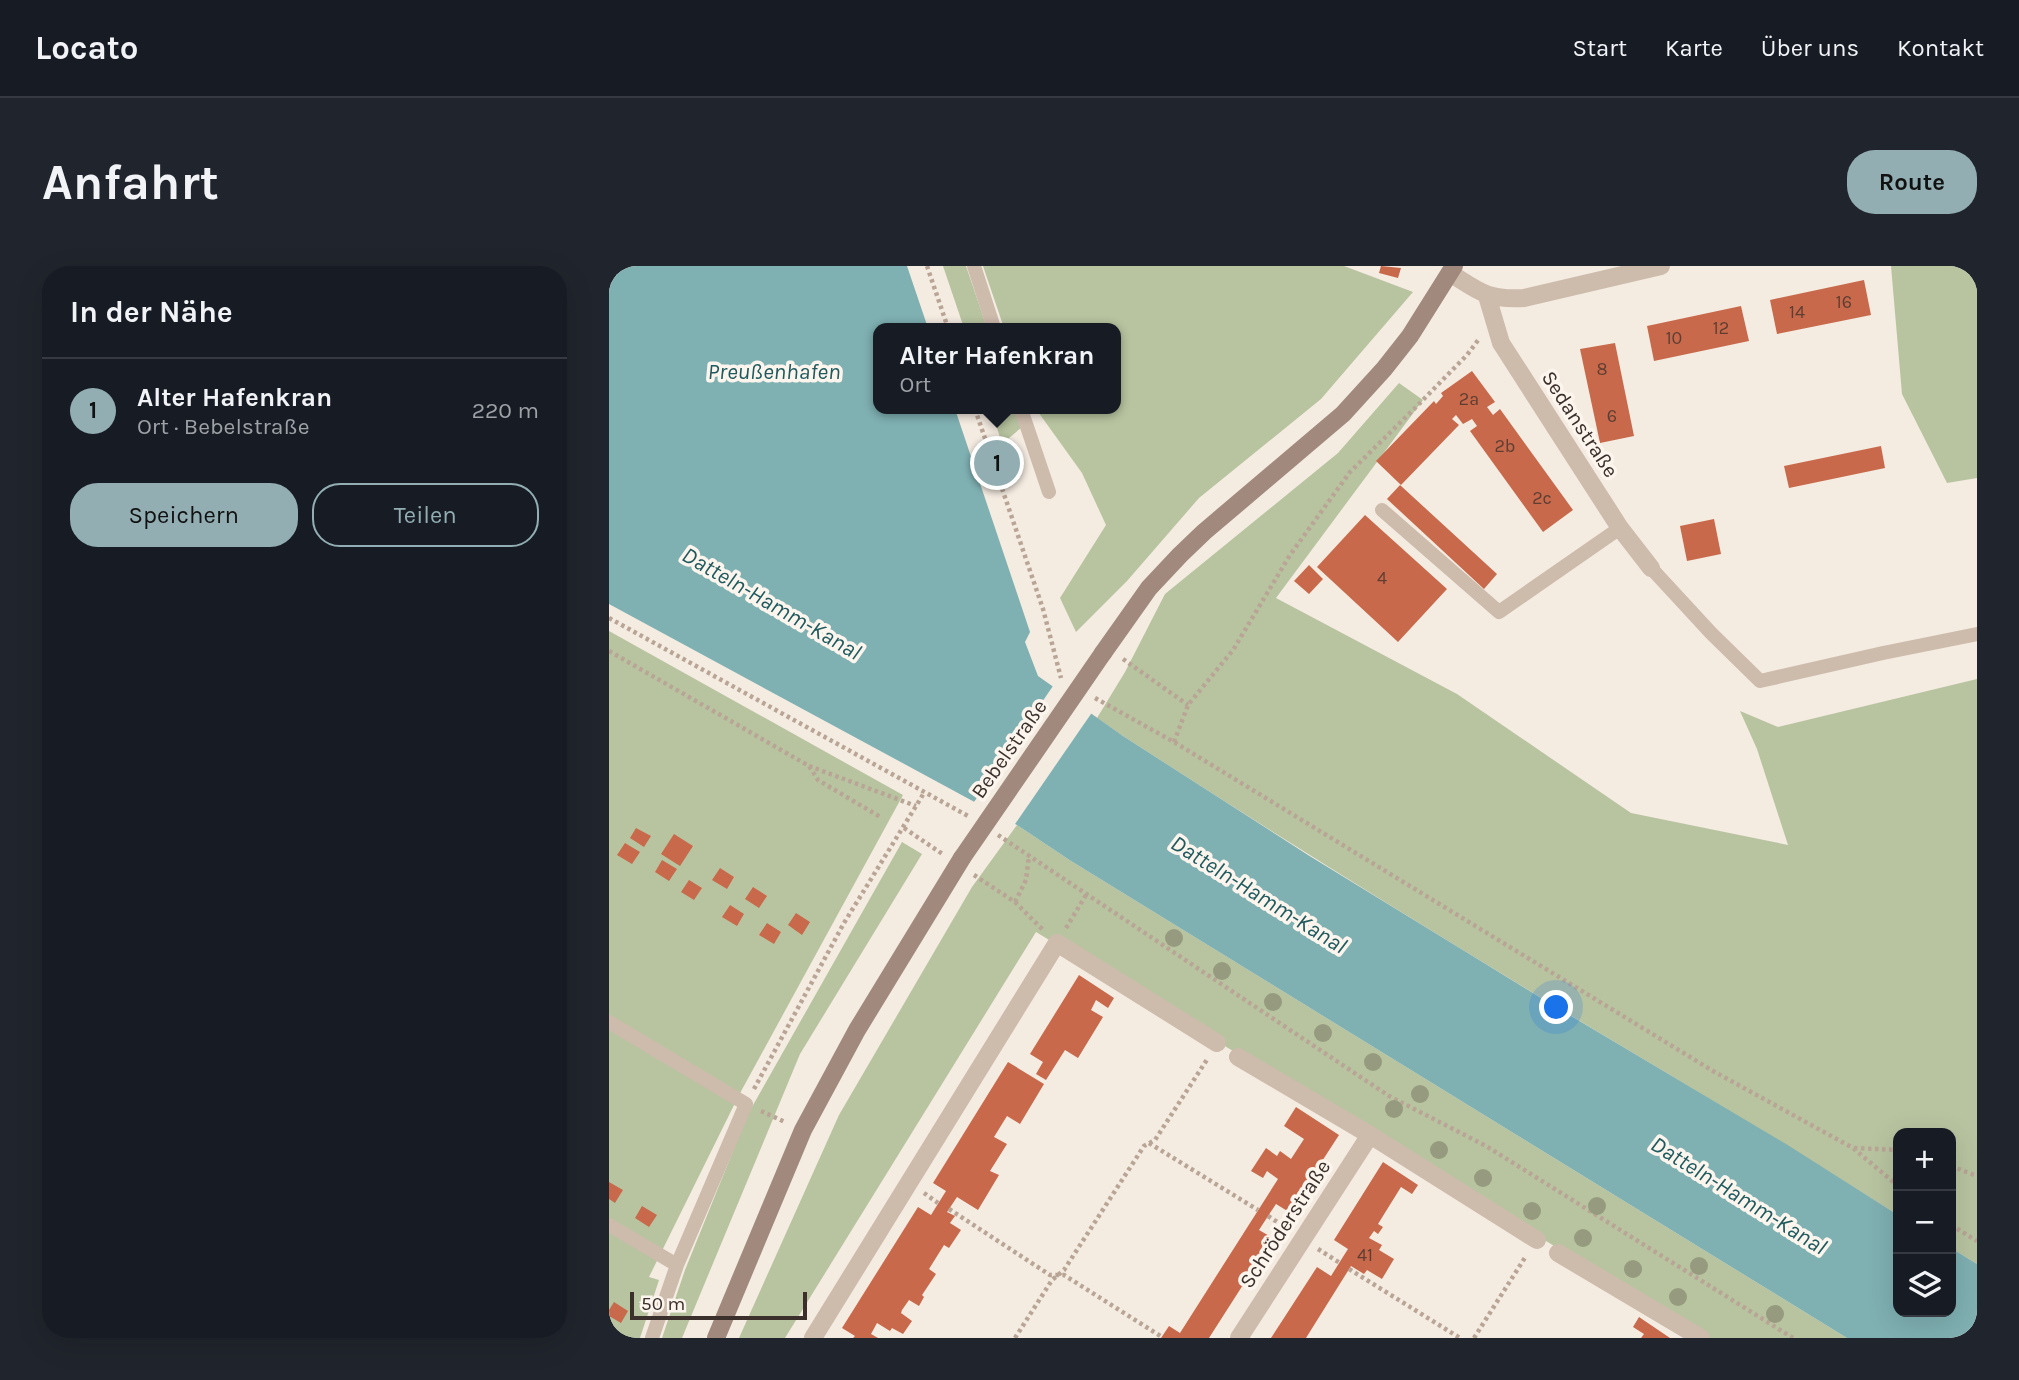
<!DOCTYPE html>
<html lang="de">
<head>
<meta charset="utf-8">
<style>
	body { margin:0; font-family:Karla,sans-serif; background:#20242c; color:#f1f3f6 }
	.controls { position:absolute; right:21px; bottom:21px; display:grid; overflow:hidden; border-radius:14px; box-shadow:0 7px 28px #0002 }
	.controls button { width:63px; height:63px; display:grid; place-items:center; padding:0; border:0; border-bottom:2px solid #363941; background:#171b24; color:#f1f3f6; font:35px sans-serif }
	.scale { position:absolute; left:21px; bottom:18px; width:177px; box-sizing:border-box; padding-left:7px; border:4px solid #3b302b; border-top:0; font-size:19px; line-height:24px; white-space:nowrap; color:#3b302b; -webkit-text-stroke:5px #fbf5ee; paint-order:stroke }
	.you { position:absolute; left:948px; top:742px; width:24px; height:24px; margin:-18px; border:5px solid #fff; border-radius:50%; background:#1a73e8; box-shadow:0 0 0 10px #1a73e833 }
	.badge { display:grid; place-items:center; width:46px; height:46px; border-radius:50%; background:#92aeb2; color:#111; font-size:23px; font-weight:700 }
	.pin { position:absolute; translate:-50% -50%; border:4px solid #fff; box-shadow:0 2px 7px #0006 }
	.popup { position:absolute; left:264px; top:57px; width:248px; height:91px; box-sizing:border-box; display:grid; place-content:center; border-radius:14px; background:#171b24; filter:drop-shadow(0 2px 5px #0005); font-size:23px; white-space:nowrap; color:#9ea1a6 }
	.popup b { font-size:26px; color:#f1f3f6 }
	.popup::after { content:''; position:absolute; left:50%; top:100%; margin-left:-14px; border:14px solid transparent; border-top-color:#171b24 }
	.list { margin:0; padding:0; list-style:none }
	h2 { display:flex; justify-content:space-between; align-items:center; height:91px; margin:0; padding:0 28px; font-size:30px }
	h2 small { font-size:23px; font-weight:400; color:#9ea1a6 }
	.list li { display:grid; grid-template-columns:46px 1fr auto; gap:21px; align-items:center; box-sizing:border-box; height:105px; padding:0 28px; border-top:2px solid #363941 }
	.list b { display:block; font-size:26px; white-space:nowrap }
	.list p { margin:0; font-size:23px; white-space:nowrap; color:#9ea1a6 }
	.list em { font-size:23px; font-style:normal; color:#9ea1a6 }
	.actions { display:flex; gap:14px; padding:21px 28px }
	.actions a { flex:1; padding:16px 0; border:2px solid #92aeb2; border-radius:28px; text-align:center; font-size:24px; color:#92aeb2 }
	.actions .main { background:#92aeb2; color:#111 }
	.icon { flex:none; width:38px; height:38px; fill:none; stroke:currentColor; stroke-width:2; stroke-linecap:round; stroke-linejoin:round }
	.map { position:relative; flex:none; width:1368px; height:1072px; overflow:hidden; border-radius:28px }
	header { display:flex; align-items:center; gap:42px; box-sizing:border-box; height:98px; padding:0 35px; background:#171b24; border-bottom:2px solid #363941 }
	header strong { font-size:33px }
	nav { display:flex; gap:38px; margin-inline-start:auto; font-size:24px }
	.intro { display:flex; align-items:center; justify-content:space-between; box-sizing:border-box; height:168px; padding:0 42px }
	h1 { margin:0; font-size:49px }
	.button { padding:18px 32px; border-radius:28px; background:#92aeb2; color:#111; font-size:24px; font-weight:700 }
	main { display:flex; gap:42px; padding:0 42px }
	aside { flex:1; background:#171b24; border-radius:28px; box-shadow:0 7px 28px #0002 }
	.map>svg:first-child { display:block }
	.green { fill:#b8c4a0 }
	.water { fill:#7fb0b2 }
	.pier { fill:#f4ebe1 }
	.building { fill:#c8694b }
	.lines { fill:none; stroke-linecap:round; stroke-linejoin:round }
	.path { stroke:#b9a596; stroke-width:4.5; stroke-dasharray:3.5 3.5; stroke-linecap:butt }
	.lane { stroke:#cdbbac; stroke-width:14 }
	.street { stroke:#cdbbac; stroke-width:18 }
	.secondary { stroke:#a18a7d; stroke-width:18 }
	.secondary-bridge { stroke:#a18a7d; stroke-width:18 }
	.tree { fill:#969b7f }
	.labels { text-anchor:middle; stroke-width:7; stroke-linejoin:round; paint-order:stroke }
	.number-label { font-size:18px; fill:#5e3e33 }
	.street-label { font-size:21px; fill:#3b302b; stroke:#fbf5ee }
	.water-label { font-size:23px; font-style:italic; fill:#1f5a5e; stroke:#fbf5ee }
</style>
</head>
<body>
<header>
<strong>Locato</strong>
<nav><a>Start</a><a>Karte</a><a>Über uns</a><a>Kontakt</a></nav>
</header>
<div class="intro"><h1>Anfahrt</h1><a class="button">Route</a></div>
<main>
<aside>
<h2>In der Nähe<small></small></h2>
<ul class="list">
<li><span class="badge">1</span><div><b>Alter Hafenkran</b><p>Ort · Bebelstraße</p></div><em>220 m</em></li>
</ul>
<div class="actions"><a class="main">Speichern</a><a>Teilen</a></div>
</aside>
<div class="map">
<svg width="1368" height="1072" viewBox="0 0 1368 1072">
	<rect width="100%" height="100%" fill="#f4ebe1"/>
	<path class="green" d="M334 0H357L378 62H355Z
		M374 0H735L804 26 712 133 590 232 518 315 467 366 451 332 497 259 473 207 427 143H507V62H395Z
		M1282 0H1368V212L1338 217 1293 128Z
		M790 117 814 134 667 332 848 428 1022 547 1179 579 1148 483 1131 445 1169 461 1368 413V998L1342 982V867H1289V949C1174 876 1057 807 941 737 797 650 655 561 514 470L488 452 516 406 556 328 729 187Z
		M382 143H406L413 161 393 178Z
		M0 365 294 529 130 829 40 1011 50 1014 31 1072H0Z
		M408 559 462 595 1238 1072H1093L897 950 427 666 176 1072H130L230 849 363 621Z
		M293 576 313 588 191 788 73 1072H53L76 1004 139 848Z"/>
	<path class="water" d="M0 0H298L319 62H269V143H346L421 366 416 376 429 410 514 470 699 589 942 738 1177 878 1289 949V1046H1342V982L1368 998V1072H1238L462 595 408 559 0 338Z"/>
	<path class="pier" d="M446 417 484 445 404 561 363 539Z"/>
	<path class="building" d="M772 0 792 2 789 12 770 7Z
		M1255 14 1262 49 1168 68 1161 34Z
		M1132 40 1140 75 1045 95 1038 60Z
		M1006 77 1025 170 991 177 971 83Z
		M863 105 886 136 878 141 884 149 891 143 964 244 934 266 861 165 868 160 863 153 854 158 847 149 843 153 850 159 792 219 767 195 825 135 827 138 834 130 832 127Z
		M1272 180 1276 202 1180 222 1175 200Z
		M791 219 888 308 875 323 778 233Z
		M756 249 838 323 789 376 708 301Z
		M1105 253 1112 288 1078 295 1071 260Z
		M700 299 714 313 700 328 685 315Z
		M27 562 42 570 35 581 21 572Z
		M65 568 84 580 71 600 52 588Z
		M16 577 31 586 23 598 8 589Z
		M53 594 68 603 60 615 46 606Z
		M111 602 125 611 118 623 103 614Z
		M80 614 93 622 85 634 72 626Z
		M144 621 158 630 150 642 136 633Z
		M121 639 135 648 128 660 113 651Z
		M187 647 201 656 193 669 179 659Z
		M158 657 172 666 165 678 150 669Z
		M470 709 505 732 499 742 487 734 482 744 494 751 469 792 456 784 437 814 427 808 434 796 421 788Z
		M399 796 435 818 411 858 398 850 385 871 398 878 381 905 390 909 369 944 348 931 338 946 346 950 341 957 352 964 340 982 335 979 320 1003 327 1008 313 1029 315 1031 310 1040 300 1034 293 1044 292 1047 303 1055 294 1068 283 1062 281 1065 268 1057 262 1068 269 1072H244L246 1070 233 1062 309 941 322 949 337 925 324 917Z
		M687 841 730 869 680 946 667 938 661 947 650 964 664 972 600 1072H552L560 1060 571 1067 669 913 658 905 654 912 642 905 657 882 668 890 671 885 682 893 695 873 675 860Z
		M774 896 809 919 803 928 792 921 769 958 774 961 769 968 765 965 760 972 773 979 770 984 785 993 773 1013 758 1004 755 1008 742 1000 697 1072H662L708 1001 722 1010 732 994 739 983 725 974Z
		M0 916 14 924 6 937 0 933Z
		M33 940 48 949 40 961 26 952Z
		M5 1036 19 1045 12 1057 0 1050V1044Z
		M1030 1051 1061 1072H1032L1035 1068 1024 1061Z"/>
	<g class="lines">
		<path class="path" d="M318 0 339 62
			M366 143 434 343 452 412
			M0 352 359 550
			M0 385 200 500 209 514 273 552
			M514 393 579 439
			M486 432 565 476 1104 805 1244 882 1289 920
			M565 476 579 439 624 384 681 289 741 206 805 143 858 89 870 73
			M200 500 307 540
			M295 562 335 589
			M389 569 780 830 877 880 1184 1072
			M365 609 406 636 435 665
			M406 636 417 614 420 589
			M457 662 477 629
			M145 823 235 657 315 527
			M152 845 176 856
			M540 877 649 944
			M1245 882 1289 884
			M1342 900 1368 910
			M315 927 329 937
			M340 943 441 1009H455L553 1071
			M659 950 679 963
			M1342 959 1368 975
			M709 983 731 997
			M740 1003 851 1072
			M406 1072 443 1014 455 1004 535 880 546 874 599 792
			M865 1072 917 990"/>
		<path class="lane" d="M365 0 385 62
			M412 143 440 226
			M773 244 890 346 1011 262
			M1042 302 1102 367 1151 415 1274 387 1368 368
			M0 756 137 838 68 999 43 1072
			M0 959 68 999"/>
		<path class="street" d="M841 7C871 26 878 34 915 32L1052 0
			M878 30 892 77 1011 262 1042 302
			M629 791 761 869 928 974
			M949 987 1092 1072
			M204 1072 448 677 608 777
			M630 1072 761 869"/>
		<path class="secondary" d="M494 387 540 322 571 289 595 266 734 148 775 103 801 70 845 0
			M107 1072 194 864 248 764 353 592"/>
		<path class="secondary-bridge" d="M353 592 494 387"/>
	</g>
	<g class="tree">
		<circle cx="565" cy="672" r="9"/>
		<circle cx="613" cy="705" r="9"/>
		<circle cx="664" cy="736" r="9"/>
		<circle cx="714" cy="767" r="9"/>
		<circle cx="764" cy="796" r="9"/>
		<circle cx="811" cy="828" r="9"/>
		<circle cx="785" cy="843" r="9"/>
		<circle cx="830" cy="884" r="9"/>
		<circle cx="874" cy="912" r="9"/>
		<circle cx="988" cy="940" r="9"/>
		<circle cx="923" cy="945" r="9"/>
		<circle cx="974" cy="972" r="9"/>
		<circle cx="1090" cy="1000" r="9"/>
		<circle cx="1024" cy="1003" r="9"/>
		<circle cx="1069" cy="1031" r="9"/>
		<circle cx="1166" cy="1048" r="9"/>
	</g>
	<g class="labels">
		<g class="number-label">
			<text x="1235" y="42">16</text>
			<text x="1188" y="52">14</text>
			<text x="1112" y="68">12</text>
			<text x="1065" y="78">10</text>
			<text x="993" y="109">8</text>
			<text x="860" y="139">2a</text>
			<text x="1003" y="156">6</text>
			<text x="896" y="186">2b</text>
			<text x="933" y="238">2c</text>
			<text x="773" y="318">4</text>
			<text x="756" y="995">41</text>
		</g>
		<g class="street-label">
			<text transform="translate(971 158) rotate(57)" y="7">Sedanstraße</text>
			<text transform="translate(400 483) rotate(-55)" y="7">Bebelstraße</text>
			<text transform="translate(676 958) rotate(-57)" y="7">Schröderstraße</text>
		</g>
		<g class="water-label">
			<text x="165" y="113">Preußenhafen</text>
			<text transform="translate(163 337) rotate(30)" y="8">Datteln-Hamm-Kanal</text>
			<text transform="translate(650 628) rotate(32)" y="8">Datteln-Hamm-Kanal</text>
			<text transform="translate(1130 929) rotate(32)" y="8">Datteln-Hamm-Kanal</text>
		</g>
	</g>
</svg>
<div class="controls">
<button>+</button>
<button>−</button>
<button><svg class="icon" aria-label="layers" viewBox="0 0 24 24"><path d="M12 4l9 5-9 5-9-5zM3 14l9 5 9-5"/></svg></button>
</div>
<div class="scale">50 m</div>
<div class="you"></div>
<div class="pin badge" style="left:388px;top:197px">1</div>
<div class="popup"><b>Alter Hafenkran</b>Ort</div>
</div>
</main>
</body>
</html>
